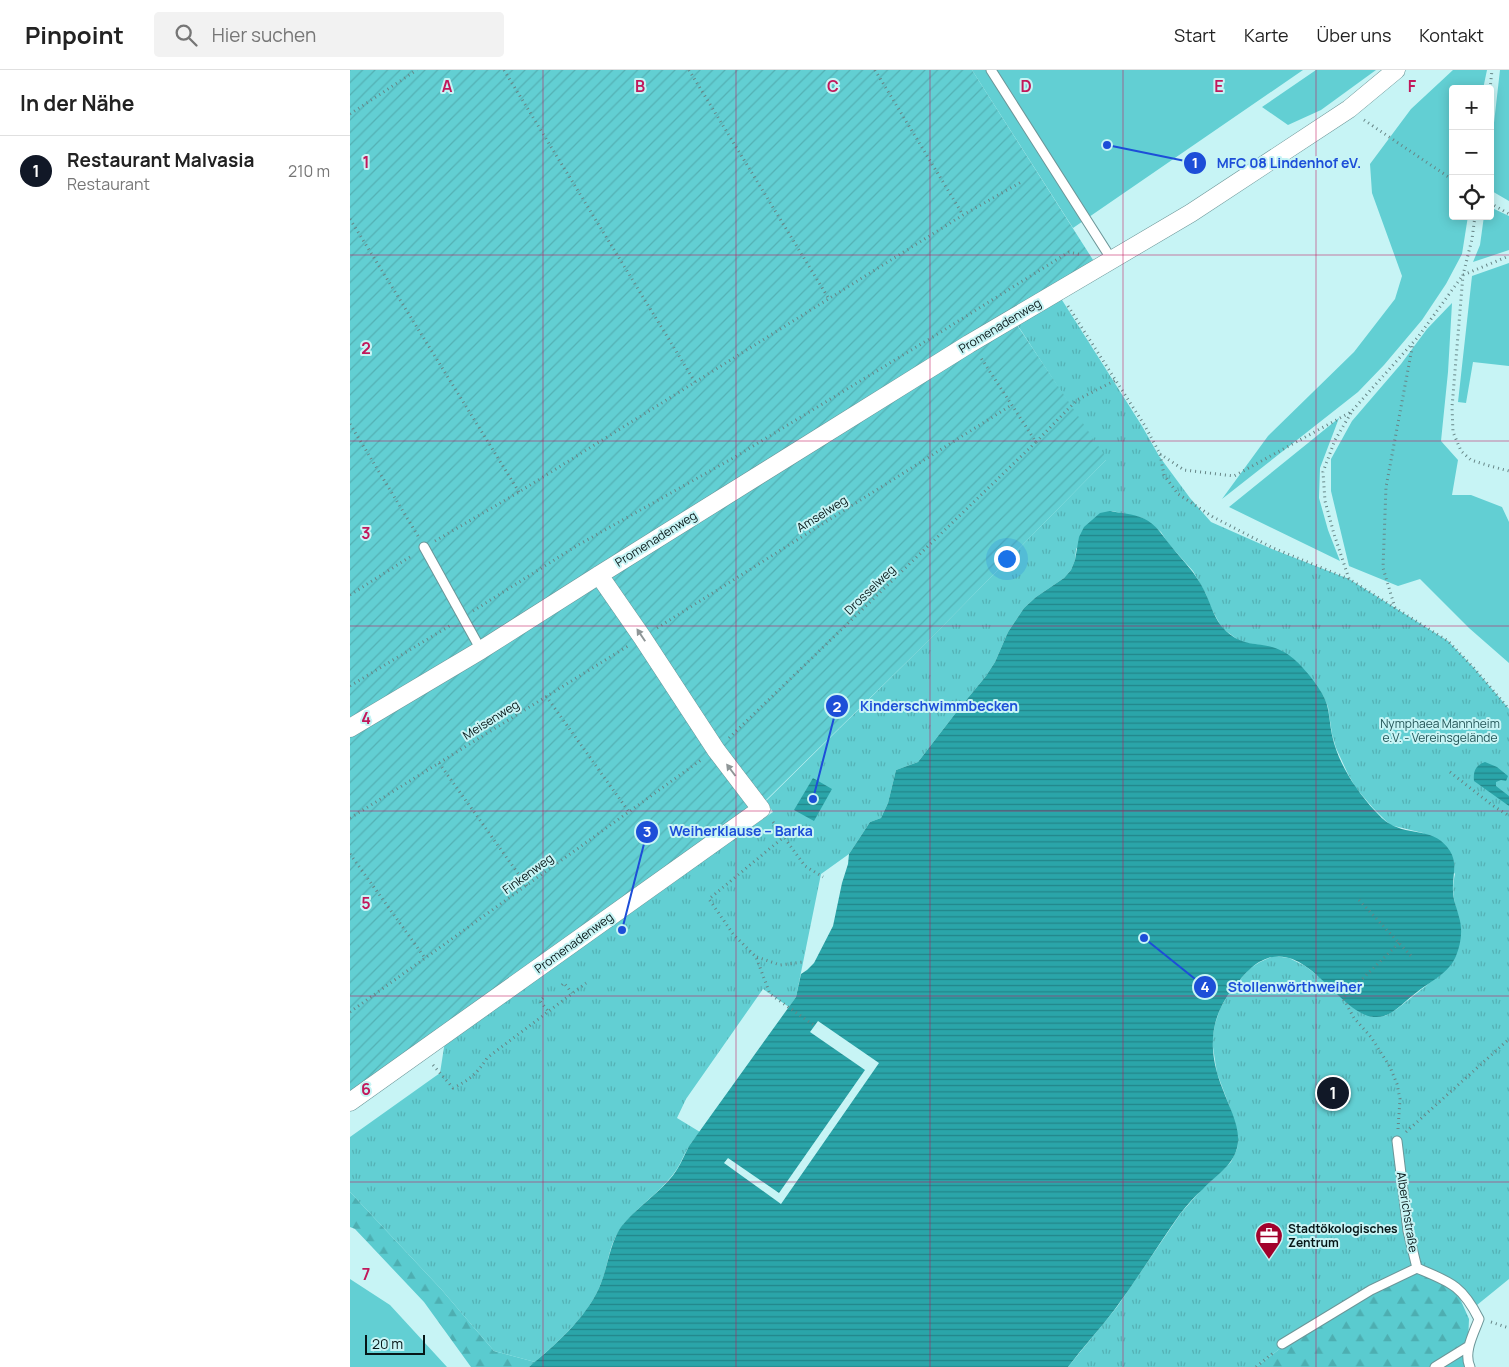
<!DOCTYPE html>
<html lang="de">
<head>
<meta charset="utf-8">
<style>
	body { margin:0; font-family:Manrope,sans-serif; background:#f2f2f2; color:#222 }
	.controls { position:absolute; right:15px; top:15px; display:grid; overflow:hidden; border-radius:5px; box-shadow:0 2px 12px #0003 }
	.controls button { width:45px; height:45px; display:grid; place-items:center; padding:0; border:0; border-bottom:1px solid #e0e0e0; background:#fff; color:#222; font:25px sans-serif }
	.scale { position:absolute; left:15px; bottom:12px; width:60px; box-sizing:border-box; padding-left:5px; border:2px solid #061617; border-top:0; font-size:14px; line-height:18px; white-space:nowrap; color:#061617; -webkit-text-stroke:4px #c7f4f5; paint-order:stroke }
	.you { position:absolute; left:656px; top:488px; width:18px; height:18px; margin:-12px; border:4px solid #fff; border-radius:50%; background:#1a73e8; box-shadow:0 0 0 8px #1a73e833 }
	.badge { display:grid; place-items:center; width:32px; height:32px; border-radius:50%; background:#111827; color:#fff; font-size:16px; font-weight:700 }
	.pin { position:absolute; translate:-50% -50%; border:2px solid #fff; box-shadow:0 1px 5px #0006 }
	.list { margin:0; padding:0; list-style:none }
	h2 { display:flex; justify-content:space-between; align-items:center; height:65px; margin:0; padding:0 20px; font-size:21px }
	h2 small { font-size:16px; font-weight:400; color:#767676 }
	.list li { display:grid; grid-template-columns:32px 1fr auto; gap:15px; align-items:center; box-sizing:border-box; height:70px; padding:0 20px; border-top:1px solid #e0e0e0 }
	.list b { display:block; font-size:19px; white-space:nowrap }
	.list p { margin:0; font-size:16px; white-space:nowrap; color:#767676 }
	.list em { font-size:16px; font-style:normal; color:#767676 }
	.icon { flex:none; width:28px; height:28px; fill:none; stroke:currentColor; stroke-width:2; stroke-linecap:round; stroke-linejoin:round }
	.map { position:relative; flex:none; width:1159px; height:1297px; overflow:hidden }
	header { display:flex; align-items:center; gap:30px; box-sizing:border-box; height:70px; padding:0 25px; background:#fff; border-bottom:1px solid #e0e0e0 }
	header strong { font-size:24px }
	nav { display:flex; gap:28px; margin-inline-start:auto; font-size:18px }
	.search { width:350px; height:45px; background:#f2f2f2; display:flex; align-items:center; gap:12px; box-sizing:border-box; padding:0 18px; border-radius:5px; color:#767676; font-size:19px }
	main { display:flex }
	aside { flex:1; background:#fff }
	.map>svg:first-child { display:block }
	.grass { fill:#62cfd3 }
	.forest { fill:url(#forest-firs) }
	.park { fill:url(#park-tufts) }
	.garden { fill:url(#garden-furrows) }
	.water { fill:url(#water-rules) }
	.pier { fill:#c7f4f5 }
	.lines { fill:none; stroke-linecap:round; stroke-linejoin:round }
	.service-casing { stroke:#6c9698; stroke-width:11 }
	.minor-casing { stroke:#6c9698; stroke-width:19 }
	.path { stroke:#668586; stroke-width:3; stroke-dasharray:1 4; stroke-linecap:butt }
	.service { stroke:#fff; stroke-width:9 }
	.minor { stroke:#fff; stroke-width:18 }
	.oneway { fill:#8f9697 }
	.grid { fill:none; stroke:#c2185b; stroke-width:1; stroke-opacity:0.55 }
	.labels { text-anchor:middle; stroke-width:4; stroke-linejoin:round; paint-order:stroke }
	.street-label { font-size:12px; fill:#061617; stroke:#c7f4f5 }
	.park-label { font-size:12px; fill:#255658; stroke:#c7f4f5 }
	.poi-label { font-size:12px; font-weight:bold; fill:#061617; stroke:#c7f4f5; text-anchor:start }
	.grid-label { font-size:16px; text-anchor:middle; font-weight:bold; fill:#c2185b; stroke:#c7f4f5; stroke-width:4; stroke-linejoin:round; paint-order:stroke }
	.leader { fill:none; stroke:#1d4ed8; stroke-width:2 }
	.callout-dot { fill:#1d4ed8; stroke:#c7f4f5; stroke-width:2 }
	.mark-label { font-size:15px; text-anchor:middle; font-weight:bold; fill:#fff }
	.callout-label { font-size:14px; text-anchor:middle; font-weight:bold; fill:#1d4ed8; stroke:#c7f4f5; stroke-width:4; stroke-linejoin:round; paint-order:stroke }
</style>
</head>
<body>
<header>
<strong>Pinpoint</strong>
<div class="search"><svg class="icon" aria-label="search" viewBox="0 0 24 24"><circle cx="10" cy="10" r="6"/><path d="M15 15l6 6"/></svg>Hier suchen</div>
<nav><a>Start</a><a>Karte</a><a>Über uns</a><a>Kontakt</a></nav>
</header>
<main>
<aside>
<h2>In der Nähe<small></small></h2>
<ul class="list">
<li><span class="badge">1</span><div><b>Restaurant Malvasia</b><p>Restaurant</p></div><em>210 m</em></li>
</ul>
</aside>
<div class="map">
<svg width="1159" height="1297" viewBox="0 0 1159 1297">
	<defs>
		<pattern id="forest-firs" width="22" height="20" patternUnits="userSpaceOnUse" patternTransform="scale(1.25)"><rect width="22" height="20" fill="#5acbcf"/><path d="M5 1l3.5 6h-7zM16 11l3.5 6h-7z" fill="#4daeb1"/></pattern>
		<pattern id="park-tufts" width="24" height="20" patternUnits="userSpaceOnUse" patternTransform="scale(1.25)"><rect width="24" height="20" fill="#62cfd3"/><path d="M3 7l-1-3M5 7V3M7 7l1-3M15 17l-1-3M17 17v-4M19 17l1-3" fill="none" stroke="#54b1b4"/></pattern>
		<pattern id="garden-furrows" width="10" height="10" patternUnits="userSpaceOnUse" patternTransform="scale(1.25)"><rect width="10" height="10" fill="#62cfd3"/><path d="M-1 1l2-2M0 10L10 0M9 11l2-2" fill="none" stroke="#54b1b4"/></pattern>
		<pattern id="water-rules" width="6" height="5" patternUnits="userSpaceOnUse" patternTransform="scale(1.25)"><rect width="6" height="5" fill="#2aa5a9"/><path d="M0 2.5h6" fill="none" stroke="#228589"/></pattern>
	</defs>
	<rect width="100%" height="100%" fill="#c7f4f5"/>
	<path class="grass" d="M622 0H953L723 158Z
		M966 0H1026L971 40 938 55 912 37Z
		M1103 0H1137L1133 19H1103V146H1118L1112 184 1096 214 1072 250 1034 295 1008 322 872 429 918 366 1004 282 1045 229 1052 206 1022 123 1020 94 1061 39Z
		M1150 0H1159V131L1140 120V88Z
		M1140 137 1159 146V180L1123 192 1130 175 1134 146H1140Z
		M1159 193V296L1123 292 1116 333 1108 332 1122 206Z
		M1102 233 1098 302 1091 371 1108 390 1102 425H1121L1152 437 1159 452V593L1119 558 1070 509 1048 516 999 496 981 421V389L1002 351 1051 294 1077 259Z
		M989 348 970 398 969 428 978 460 990 491 879 437Z
		M0 1209 40 1235 97 1297H0Z"/>
	<path class="forest" d="M0 1122 91 1219 144 1281 185 1292 179 1297H121L74 1232 5 1159 0 1157Z
		M1071 1201 1077 1202 1108 1224 1119 1249 1118 1273 1120 1297H906L936 1274 1029 1219Z"/>
	<path class="park" d="M705 219 792 356 809 386 840 428 861 452 922 479 999 509 1098 571 1124 598 1159 639V1209L1127 1235 1112 1217 1071 1201 1029 1219 936 1274 906 1297H718L767 1237 831 1143 853 1118 872 1101 881 1092 887 1079 888 1070 879 1035 867 1003 862 971 865 954 870 939 879 923 899 899 910 892 924 886 939 888 955 896 971 908 1010 942 1023 947 1035 946 1047 939 1082 911 1106 838C1103 826 1102 817 1105 804L1073 763 1040 755 1023 738 1006 718 998 704 986 678 982 664 978 637 973 625 955 602 901 574 891 572 872 558 860 536 856 524 843 501 818 473 811 462 793 448 762 441 726 479 725 490 721 500 714 508 686 527 674 538 658 562 645 592 636 606 608 640 568 692 546 700 538 733 531 748 520 752 499 784 471 804 446 927 439 937 413 919 336 1029 327 1048 350 1062C346 1067 341 1072 338 1078 332 1088 329 1098 321 1107 304 1128 279 1142 266 1166 259 1178 257 1199 251 1213 239 1245 210 1270 185 1292L144 1281 91 1219 0 1122V1067L90 1003 95 971 423 742 416 731 581 568 756 390 661 245Z"/>
	<path class="garden" d="M0 0H622L745 193 661 246 757 389 581 568 415 731 0 1024Z"/>
	<path class="water" d="M760 441C771 443 783 444 793 448 807 455 812 465 821 476 833 491 845 502 854 520 861 534 864 550 876 561 897 580 912 570 932 581 947 588 965 611 973 625 980 638 979 651 982 665 988 693 1005 719 1025 741 1029 745 1034 751 1040 754 1060 766 1085 757 1100 781 1108 794 1102 806 1103 821 1103 830 1107 838 1109 847 1113 860 1111 874 1106 886 1099 903 1081 911 1067 922 1056 930 1046 942 1034 946 991 959 956 852 901 898 895 903 889 911 883 918 858 950 858 983 873 1020 879 1037 892 1059 887 1078 882 1097 865 1106 853 1119 845 1126 837 1135 830 1144 808 1175 788 1208 765 1239 750 1259 733 1277 718 1297H179C205 1275 235 1249 249 1218 258 1198 259 1175 271 1157 285 1139 305 1126 320 1109 329 1099 333 1088 339 1076L446 927 451 904 457 900 464 893 483 856 492 813 498 794 499 784 520 752 531 748 538 733 546 700 568 692 608 640 636 606 645 592 658 562 674 538 686 527 714 508 721 500 725 490 729 467 734 457 750 443Z
		M1135 692 1147 697 1158 706 1156 711 1151 710 1146 712V716L1159 726V736L1124 711C1123 701 1126 695 1135 692Z
		M463 708 482 719 464 751 444 740Z"/>
	<path class="pier" d="M468 951 529 993 431 1134 374 1093 378 1088 429 1123 515 1000 460 962Z"/>
	<g class="lines">
		<defs>
			<path id="service" d="M641 0 762 190
				M74 477 131 580
				M1047 1071 1058 1161 1067 1198C1100 1212 1112 1215 1129 1249 1124 1263 1113 1282 1120 1297
				M932 1274 1021 1220 1067 1198
				M1085 1297 1119 1276"/>
			<path id="minor" d="M0 658 131 580 249 505 619 274 841 143 999 39 1046 0
				M0 1032 411 739 366 680 292 567 249 505"/>
		</defs>
		<use href="#service" class="service-casing"/>
		<use href="#minor" class="minor-casing"/>
		<path class="path" d="M154 0 345 312
			M339 0 479 229
			M525 0 613 145
			M1140 19 1142 0
			M0 44 67 0
			M1014 50 1103 110
			M1140 133 1159 144
			M1125 146 1122 169 1113 205 1102 337 1103 362 1111 381 1121 390 1140 396 1159 401
			M0 149 169 422
			M718 236 795 356 810 384 814 405 828 424 863 447 923 478 999 509
			M1001 343 985 370 973 402 975 431 984 464 999 509 1098 571 1124 598 1159 639
			M0 354 68 466
			M686 372 727 330 766 310
			M810 384 834 400 884 406 1001 342 1068 267 1113 205 1159 186
			M85 471 169 422 613 145 673 111
			M0 525 63 485
			M1045 538 1033 498 1036 417 1063 273
			M123 541 228 475 385 387 586 265 719 182 732 185
			M307 558 660 336
			M0 616 101 555
			M196 626 279 742
			M379 668 686 372 631 288
			M89 693 177 816
			M1100 702 1142 735 1159 746
			M0 748 278 576
			M423 752 455 796 473 807
			M435 766 359 829 383 864 406 887 420 924 465 956
			M0 784 75 888
			M1009 830 1063 888
			M407 887 430 895 453 892
			M212 915 214 913 222 923
			M193 928 190 931 198 941
			M0 942 351 690
			M83 995 103 1018C118 1011 128 1003 137 988L236 913
			M1048 1059 1050 1029 1047 1014 1040 997 1021 967 1004 948 993 928 1049 873
			M1056 1062 1159 969
			M1141 1252 1159 1258
			M906 1297 923 1283"/>
		<use href="#service" class="service"/>
		<use href="#minor" class="minor"/>
	</g>
	<defs><path id="oneway-solid" d="M-6-.8H1V-3.2L6.5 0L1 3.2V.8H-6Z" transform="scale(1.25)"/></defs>
	<g class="oneway">
		<use href="#oneway-solid" transform="translate(291 565) rotate(-124)"/>
		<use href="#oneway-solid" transform="translate(381 700) rotate(-127)"/>
	</g>
	<path class="grid" d="M193 0V1297M386 0V1297M580 0V1297M773 0V1297M966 0V1297M0 185H1159M0 371H1159M0 556H1159M0 741H1159M0 926H1159M0 1112H1159"/>
	<defs>
		<symbol id="office-pin" viewBox="-11 -11 22 30"><path d="M0 17L-7.5 6A9.5 9.5 0 1 1 7.5 6Z" fill="#a2022c" stroke="#c7f4f5"/><path d="M-6-3h4V-5.5h4V-3h4V5H-6ZM-1-4.5V-3h2v-1.5ZM-6 0V1H6V0Z" fill="#fff"/></symbol>
	</defs>
	<g fill-rule="evenodd">
		<use href="#office-pin" x="903" y="1150" width="32" height="43"/>
	</g>
	<g class="labels">
		<g class="street-label">
			<text transform="translate(650 256) rotate(-31)" y="4">Promenadenweg</text>
			<text transform="translate(472 444) rotate(-32)" y="4">Amselweg</text>
			<text transform="translate(306 469) rotate(-32)" y="4">Promenadenweg</text>
			<text transform="translate(520 520) rotate(-44)" y="4">Drosselweg</text>
			<text transform="translate(141 650) rotate(-32)" y="4">Meisenweg</text>
			<text transform="translate(178 804) rotate(-36)" y="4">Finkenweg</text>
			<text transform="translate(224 873) rotate(-36)" y="4">Promenadenweg</text>
			<text transform="translate(1057 1142) rotate(81)" y="4">Alberichstraße</text>
		</g>
		<g class="park-label">
			<text x="1090" y="658">Nymphaea Mannheim<tspan x="1090" dy="14">e.V. - Vereinsgelände</tspan></text>
		</g>
		<g class="poi-label">
			<text x="938" y="1163">Stadtökologisches<tspan x="938" dy="14">Zentrum</tspan></text>
		</g>
	</g>
	<g class="grid-label">
		<text x="97" y="22">A</text>
		<text x="290" y="22">B</text>
		<text x="483" y="22">C</text>
		<text x="676" y="22">D</text>
		<text x="869" y="22">E</text>
		<text x="1062" y="22">F</text>
		<text x="16" y="98">1</text>
		<text x="16" y="284">2</text>
		<text x="16" y="469">3</text>
		<text x="16" y="654">4</text>
		<text x="16" y="839">5</text>
		<text x="16" y="1025">6</text>
		<text x="16" y="1210">7</text>
	</g>
	<path class="leader" d="M757 75L845 93M463 729L487 636M272 860L297 762M794 868L855 917"/>
	<g class="callout-dot">
		<circle cx="757" cy="75" r="5"/>
		<circle cx="463" cy="729" r="5"/>
		<circle cx="272" cy="860" r="5"/>
		<circle cx="794" cy="868" r="5"/>
		<circle cx="845" cy="93" r="12"/>
		<circle cx="487" cy="636" r="12"/>
		<circle cx="297" cy="762" r="12"/>
		<circle cx="855" cy="917" r="12"/>
	</g>
	<g class="mark-label">
		<text x="845" y="98">1</text>
		<text x="487" y="642">2</text>
		<text x="297" y="767">3</text>
		<text x="855" y="922">4</text>
	</g>
	<g class="callout-label">
		<text x="939" y="98">MFC 08 Lindenhof eV.</text>
		<text x="589" y="641">Kinderschwimmbecken</text>
		<text x="391" y="766">Weiherklause – Barka</text>
		<text x="945" y="922">Stollenwörthweiher</text>
	</g>
</svg>
<div class="controls">
<button>+</button>
<button>−</button>
<button><svg class="icon" aria-label="locate" viewBox="0 0 24 24"><circle cx="12" cy="12" r="6"/><path d="M12 2v4M12 18v4M2 12h4M18 12h4"/></svg></button>
</div>
<div class="scale">20 m</div>
<div class="you"></div>
<div class="pin badge" style="left:983px;top:1023px">1</div>
</div>
</main>
</body>
</html>
